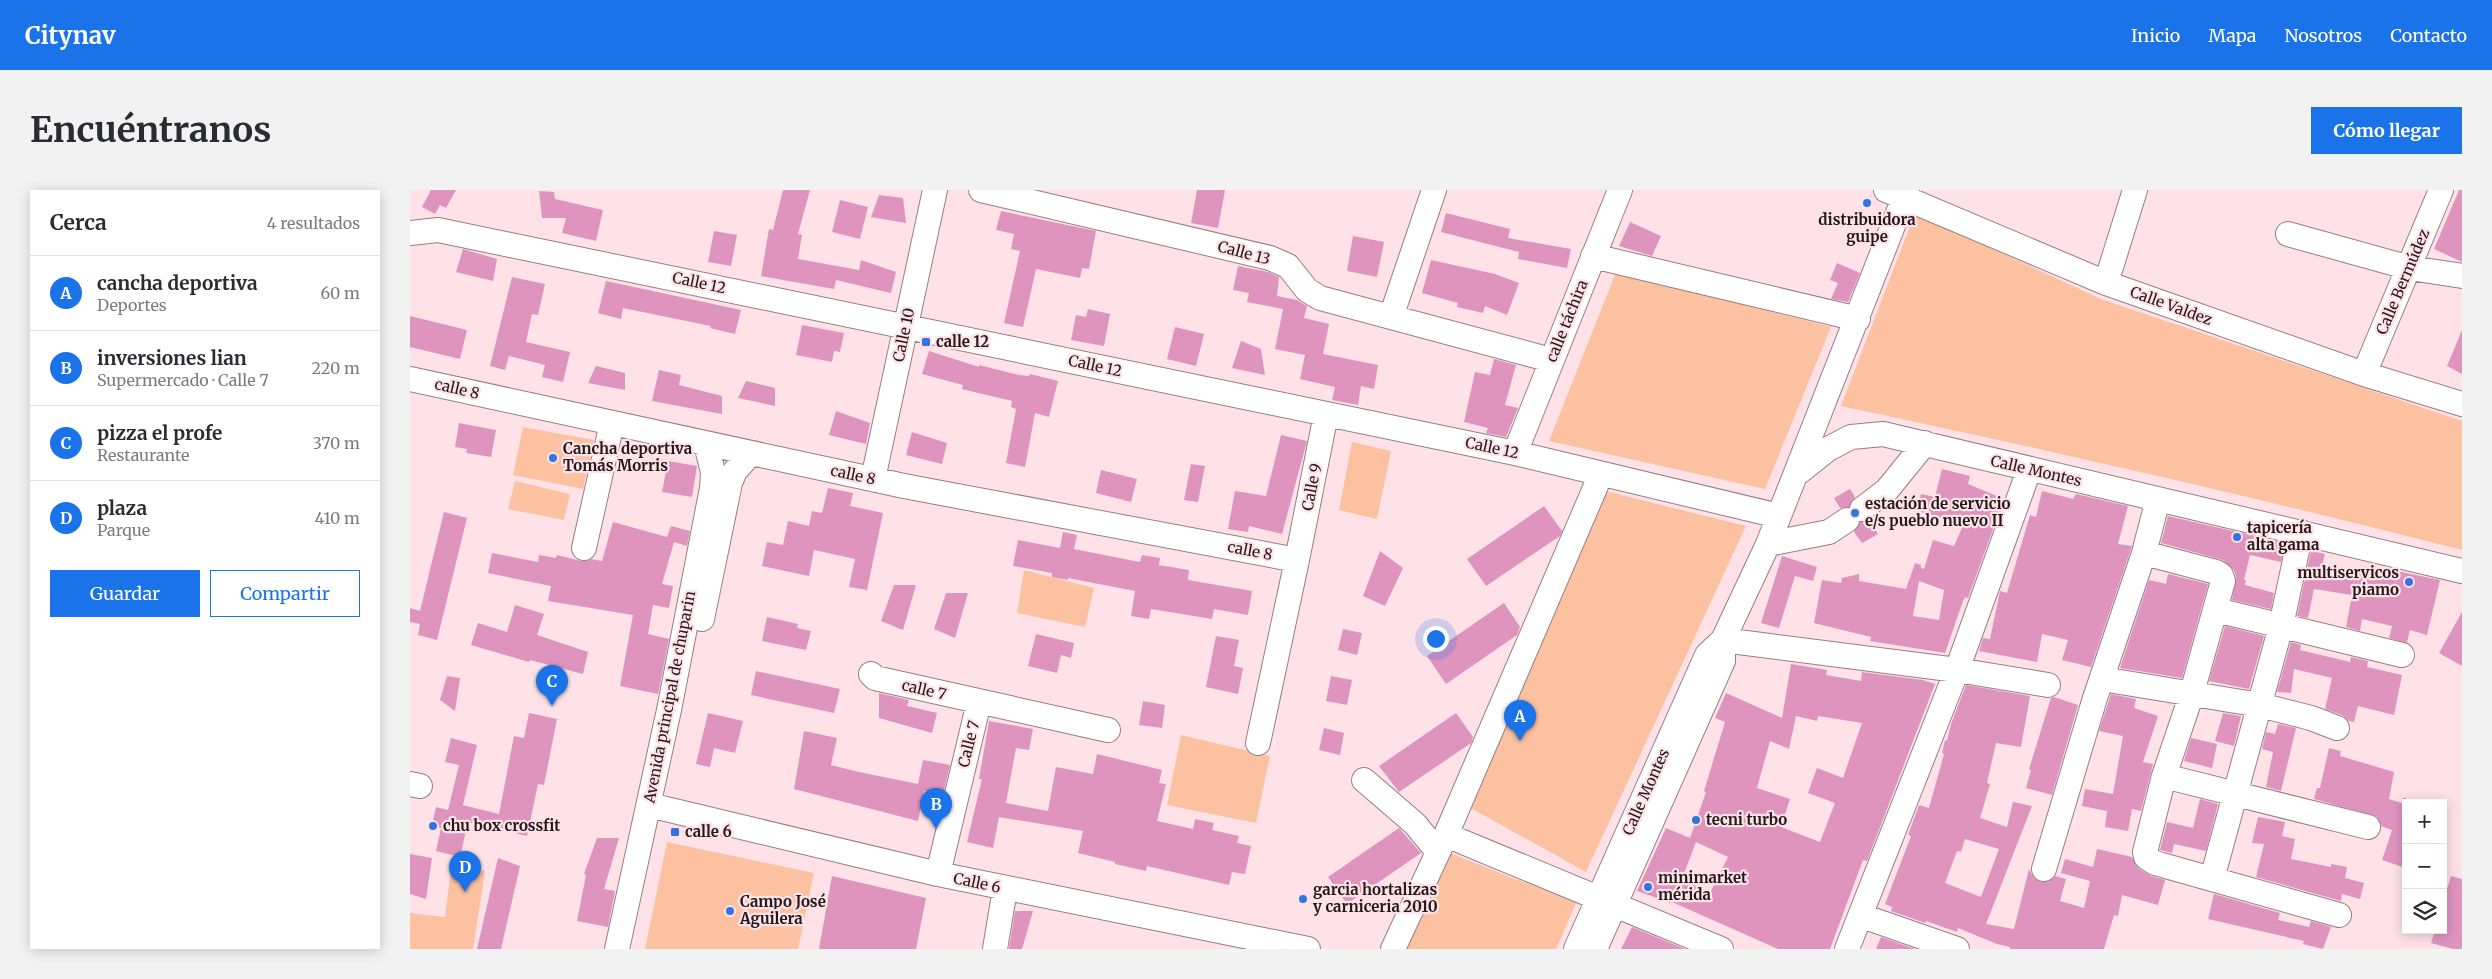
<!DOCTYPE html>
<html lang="es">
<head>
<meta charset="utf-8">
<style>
	body { margin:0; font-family:Merriweather,serif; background:#f2f2f3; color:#2b2b33 }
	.controls { position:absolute; right:15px; bottom:15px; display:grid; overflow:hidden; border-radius:0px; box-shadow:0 2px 12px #0003 }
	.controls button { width:45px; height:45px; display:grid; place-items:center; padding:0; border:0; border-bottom:1px solid #e1e1e2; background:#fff; color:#2b2b33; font:25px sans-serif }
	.you { position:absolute; left:1025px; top:448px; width:18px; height:18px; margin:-12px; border:4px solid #fff; border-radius:50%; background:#1a73e8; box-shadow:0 0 0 8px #1a73e833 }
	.badge { display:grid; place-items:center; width:32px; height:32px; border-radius:50%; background:#1a73e8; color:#fff; font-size:16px; font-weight:700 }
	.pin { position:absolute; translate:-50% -41px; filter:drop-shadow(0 1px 2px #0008) }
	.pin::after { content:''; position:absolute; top:26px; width:18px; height:15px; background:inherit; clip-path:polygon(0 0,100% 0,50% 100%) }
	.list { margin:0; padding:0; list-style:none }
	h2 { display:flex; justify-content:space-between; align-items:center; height:65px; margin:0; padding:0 20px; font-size:21px }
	h2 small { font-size:16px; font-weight:400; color:#7c7c81 }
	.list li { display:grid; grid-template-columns:32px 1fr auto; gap:15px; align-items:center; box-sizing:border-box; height:75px; padding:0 20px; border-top:1px solid #e1e1e2 }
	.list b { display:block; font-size:19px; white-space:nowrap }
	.list p { margin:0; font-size:16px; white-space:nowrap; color:#7c7c81 }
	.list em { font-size:16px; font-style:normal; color:#7c7c81 }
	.actions { display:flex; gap:10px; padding:15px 20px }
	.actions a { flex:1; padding:11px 0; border:1px solid #1a73e8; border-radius:0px; text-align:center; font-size:18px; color:#1a73e8 }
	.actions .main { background:#1a73e8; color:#fff }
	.icon { flex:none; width:28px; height:28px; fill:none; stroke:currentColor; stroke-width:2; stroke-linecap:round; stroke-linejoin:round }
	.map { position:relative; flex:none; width:2052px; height:759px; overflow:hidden; border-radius:0px }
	header { display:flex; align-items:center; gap:30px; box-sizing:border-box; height:70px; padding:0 25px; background:#1a73e8; color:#fff }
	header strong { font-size:24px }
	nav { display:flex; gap:28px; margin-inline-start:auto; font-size:18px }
	.intro { display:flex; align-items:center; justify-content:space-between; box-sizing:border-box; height:120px; padding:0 30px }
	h1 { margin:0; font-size:35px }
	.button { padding:12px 22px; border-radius:0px; background:#1a73e8; color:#fff; font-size:18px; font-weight:700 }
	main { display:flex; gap:30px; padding:0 30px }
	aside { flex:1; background:#fff; border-radius:0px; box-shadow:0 2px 12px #0003 }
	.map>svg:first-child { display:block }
	.green { fill:#fbc1a1 }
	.building { fill:#df94be; fill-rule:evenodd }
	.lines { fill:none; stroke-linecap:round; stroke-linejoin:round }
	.minor-casing { stroke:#977e82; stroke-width:26 }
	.minor { stroke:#fff; stroke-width:24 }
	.poi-dot { fill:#3175e2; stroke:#fee2e7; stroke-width:2 }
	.labels { text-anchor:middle; stroke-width:4.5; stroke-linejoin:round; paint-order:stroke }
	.poi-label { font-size:15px; font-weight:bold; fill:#22191b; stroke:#fee2e7; text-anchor:start }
	.street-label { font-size:15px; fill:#22191b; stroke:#fee2e7 }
</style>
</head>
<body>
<header>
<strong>Citynav</strong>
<nav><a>Inicio</a><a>Mapa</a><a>Nosotros</a><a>Contacto</a></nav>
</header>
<div class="intro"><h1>Encuéntranos</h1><a class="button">Cómo llegar</a></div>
<main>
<aside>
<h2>Cerca<small>4 resultados</small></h2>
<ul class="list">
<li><span class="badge">A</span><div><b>cancha deportiva</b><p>Deportes</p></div><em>60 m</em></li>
<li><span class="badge">B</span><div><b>inversiones lian</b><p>Supermercado · Calle 7</p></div><em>220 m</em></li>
<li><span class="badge">C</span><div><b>pizza el profe</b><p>Restaurante</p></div><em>370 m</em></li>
<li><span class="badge">D</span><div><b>plaza</b><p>Parque</p></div><em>410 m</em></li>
</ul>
<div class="actions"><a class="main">Guardar</a><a>Compartir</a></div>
</aside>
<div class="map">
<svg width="2052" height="759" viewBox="0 0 2052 759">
	<rect width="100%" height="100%" fill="#fee2e7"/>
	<path class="green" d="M1505 23 1691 109 2052 231V360C1846 307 1639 260 1431 216Z
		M1206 82 1421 137 1355 299 1139 251Z
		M113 237 184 250 173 299 103 285Z
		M942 252 981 261 967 329 929 320Z
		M105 291 160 304 154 330 98 319Z
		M1195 301 1336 336 1176 682 1057 616Z
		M614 380 684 398 675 437 607 423Z
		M771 545 860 566 846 633 757 615Z
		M257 652 404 683 388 759H235Z
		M1035 661 1166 713 1146 759H995Z
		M42 671 75 681 63 759H0V723L35 727Z"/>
	<path class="building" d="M21 0H46L36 18 30 15 25 24 12 17Z
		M373 0H400L388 44 392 45 388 69 449 80 451 70 486 82 481 103 426 90 424 99 351 86 359 39 363 40Z
		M787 0H815L808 38 781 33Z
		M2049 0H2052V72L2024 59Z
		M129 1 144 2 145 9 193 20 186 51 152 43 156 28H132Z
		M469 5 493 8 496 33 461 27Z
		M430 10 458 17 450 49 422 42Z
		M591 21 686 41 679 79 672 78 670 88 626 79 613 137 594 133 610 61 601 59 604 44 586 40Z
		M1036 23 1100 39 1098 48 1161 59 1157 78 1108 69 1109 62 1031 42Z
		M1220 32 1251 46 1242 66 1209 56Z
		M304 41 327 45 321 76 298 72Z
		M943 46 974 52 967 87 937 81Z
		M53 59 87 69 83 91 46 82Z
		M1021 70 1085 84 1109 93 1097 125 1075 116 1073 123 1047 117 1048 113 1012 103Z
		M1427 73 1450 83 1438 112 1421 109 1428 93 1420 90Z
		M828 76 858 82 869 87 867 106 887 110 897 116 894 128 919 134 913 164 968 175 964 199 951 196 948 215 922 210 925 197 890 189 895 165 865 159 873 119 837 112 839 103 823 100Z
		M102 87 135 94 128 125 122 124 116 152 160 162 153 192 132 187 135 175 99 166 95 180 80 176Z
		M196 91 331 120 325 144 300 138 301 136 213 118 211 129 188 123Z
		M678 119 700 124 694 156 661 150 666 125 676 127Z
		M0 126 57 140 50 169 0 157Z
		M392 135 434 143 430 162 424 161 422 172 386 165Z
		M765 137 794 144 786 176 757 169Z
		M2052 140V184L2037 176Z
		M831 151 851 159 855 185 822 178Z
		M519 161 569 177V175L609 185 619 186 620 184 648 191 639 227 625 223 615 277 596 273 606 219 601 217 602 211 552 199 553 195 512 184Z
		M1084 169 1106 175 1095 215 1108 218 1096 247 1076 243 1078 238 1054 232 1065 182 1080 185Z
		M186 176 215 183V200L178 193Z
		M249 180 271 185 269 195 312 206V224L242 211Z
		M336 191 365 198V216L328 208Z
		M426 221 460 233 456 254 419 245Z
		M49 233 86 240 81 267 56 263 57 259 45 257Z
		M502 242 537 253 532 274 496 265Z
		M871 245 897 251 872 344 839 336 838 342 818 339 825 301 856 306Z
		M258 271 287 276 282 307 252 302Z
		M781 274 795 276 788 312 774 310Z
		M1532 279 1560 286 1558 294 1594 309 1558 408 1555 407 1553 411 1535 463 1460 451 1461 447 1404 433 1412 390 1431 393 1432 388 1449 384V391L1496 399 1505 373 1511 375V378L1514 379 1523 350 1544 356 1554 333 1506 321 1511 304 1525 307ZM1509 391 1534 400 1529 430 1503 426Z
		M691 280 727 289 721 312 686 303Z
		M418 298 443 303 440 316 473 323 457 400 439 397 445 369 404 360 399 386 352 376 357 352 373 355 378 331 399 336 402 321 412 323Z
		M1440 299 1445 307 1439 317 1430 318 1424 308Z
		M1632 301 1663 309 1666 304 1718 316 1708 354 1722 356 1681 477 1652 470 1658 450 1632 444 1627 472 1569 461 1573 448 1580 449 1590 401 1597 403 1620 325 1626 327Z
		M1134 316 1152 341 1150 346 1076 396 1057 369Z
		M34 322 57 328 27 450 8 445 10 434 0 432V418L10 421Z
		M1758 326 1875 353 1871 372 1840 365 1834 390H1836L1835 395 1864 403 1861 419 1822 410 1826 387 1824 380 1813 370 1751 353Z
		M1459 330 1468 344 1452 353 1444 342 1450 332Z
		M203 332 257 347 261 336 280 341 277 356 264 352 252 394 263 396 259 418 243 415 238 444 259 449 248 504 210 496 223 425 138 411 141 396 78 383 82 363 128 372 129 365 146 368 147 365 171 371 181 369 192 371Z
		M653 342 667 345 664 359 730 372 732 365 750 368 749 375 779 380 778 390 842 401 838 425 804 419 802 429 741 419 739 429 721 426 725 401 658 388V390L642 387V383L603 376 608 350 650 358Z
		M970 361 993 378 975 416 953 406Z
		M1901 361 1915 364 1912 375 1965 385 1967 377 2030 390 2017 445 2000 440 1997 453 1979 448 1982 436 1952 429 1950 441 1936 437 1942 405 1904 399 1898 428 1887 426Z
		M1372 366 1407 377 1403 391 1385 386 1369 438 1351 433Z
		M1758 384 1798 394 1772 488 1710 478 1739 390 1756 394Z
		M484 395H506L493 440 471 431Z
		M536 403H558L545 448 524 439Z
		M1094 413 1110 437 1107 445 1036 494 1017 466Z
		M105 415 134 424 127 445 178 462 173 484 120 470 119 472 61 455 68 433 97 442Z
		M2052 422V476L2029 463Z
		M357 427 388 434 387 438 401 441 396 460 352 451Z
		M1815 436 1854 446 1839 499 1799 491Z
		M933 439 952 443 947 465 928 460Z
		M626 444 664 453 661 468 651 465 647 483 618 476Z
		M806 446 829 450 824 476 833 478 828 504 796 497Z
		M1881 452 1891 455 1890 460 1940 472 1941 467 1958 471 1957 477 1992 485 1984 525 1948 516 1944 532 1939 531 1932 525 1915 519 1922 488 1884 479 1881 503 1867 502Z
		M1381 474 1417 480 1416 485 1451 491 1452 482 1513 490 1525 494 1457 671 1453 670 1420 759H1368L1262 712 1261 713 1227 701 1256 638 1280 648 1296 602 1294 601 1315 532 1305 528 1316 503 1372 528ZM1386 526 1407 531 1408 526 1452 533 1433 588 1407 578 1398 603 1425 613 1410 652 1371 637 1380 609 1347 598 1360 551 1379 559ZM1286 652 1318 667 1300 703 1272 689Z
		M346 481 430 499 424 523 341 505Z
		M37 486 50 488 45 521 30 510Z
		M921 486 942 490 937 515 916 511Z
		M1556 495 1620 506 1611 557 1586 553 1577 593 1580 594 1570 628 1597 637 1603 612 1622 616 1576 734 1604 739 1619 679 1624 688 1631 692H1638L1645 686 1656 689 1650 711 1674 718 1680 691 1651 683 1655 669 1683 677 1687 659 1722 667 1728 678 1741 686 1755 690 1748 715 1712 705 1708 726 1704 725 1694 759H1600V757L1587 754 1548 738 1547 742 1516 731 1515 733 1481 721 1482 717 1475 714 1501 646 1498 645 1509 615 1519 618 1534 564 1532 563 1535 550 1537 551 1541 534ZM1555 649 1589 659 1571 707 1535 693 1547 661 1551 662Z
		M469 503 499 510 497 516 527 523 522 543 469 528Z
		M1701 504 1726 509 1724 518 1748 526 1733 572 1743 574 1731 621 1722 619 1718 641 1695 637 1697 621 1672 616 1675 599 1703 604 1713 546 1689 541Z
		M1644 507 1668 515 1642 605 1616 598 1621 580 1619 579 1641 508Z
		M733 511 755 515 752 538 729 535Z
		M119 523 147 529 134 595 128 594 117 646 58 632 50 667 26 661 31 638 22 635 26 617 38 620 49 575 35 572 41 548 67 555 53 615 89 624 104 546 114 548Z
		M298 523 333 531 325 563 304 558 300 577 286 574Z
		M1046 523 1063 547 1061 553 989 602 969 576Z
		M1813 523 1831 526 1824 556 1805 551Z
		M579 531 623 539 619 560 606 558 596 613 638 621 646 577 683 584 687 564 752 580 749 593 756 594 747 631 783 639 785 629 804 633 802 640 829 646 827 653 841 656 835 684 822 682 819 695 737 676 736 681 705 674V672L668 663 673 641 589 627 583 658 557 652 572 589H569Z
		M1868 534 1886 538 1871 601 1856 597 1863 562 1852 559 1856 542 1865 544Z
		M914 538 934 543 930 565 909 560Z
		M394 541 427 548 421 575 449 582 508 594 513 570 540 575 533 605 514 601 508 631 384 599Z
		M1781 548 1807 554 1802 578 1774 571Z
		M1919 558 1931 561 1930 566 1984 582 1979 609 1992 613 1993 608H1996V678L1972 670 1982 640 1971 636 1967 627 1904 609 1907 598H1910Z
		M1790 609 1808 614 1796 661 1764 654 1762 663 1750 660 1757 632 1783 638Z
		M1848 627 1875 632 1872 646 1885 649 1881 669 1921 677V674L1937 677 1935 688 1954 693 1950 709 1932 704 1931 711 1846 687 1854 654 1842 653Z
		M989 638 1011 663 937 714 918 687Z
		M187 648H209L194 699 205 701 198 737 167 731 176 685 174 684Z
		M0 664 22 668 16 709 0 704Z
		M88 668 110 676 91 759H67Z
		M422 686 516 708 506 759H409Z
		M2041 686 2052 689V759H2043L2021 753 2025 740H2033V712Z
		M1804 704 1870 723 1868 730 1899 737 1901 731 1921 737 1913 759 1893 754 1894 751 1798 729Z
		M605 721H623L612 759H599Z
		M1222 737 1275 759H1211Z
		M1471 747 1505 759H1466Z"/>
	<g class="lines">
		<defs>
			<path id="minor" d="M571 0 860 68 878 76 897 100 910 108 1141 170
				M1476 0 1696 93 1954 184 2052 214
				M0 43 28 40 1105 263 1369 326
				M1878 44 2000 78 2052 86
				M1183 66 1448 129
				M1696 93 1725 0
				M981 127 1024 0
				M1954 184 2031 0
				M0 189 494 296 887 370
				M1105 263 1210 0
				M1389 282 1418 259 1441 247 1473 244 2052 381
				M463 289 525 0
				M1452 319 1477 300 1515 253
				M1358 354 1419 342 1437 330
				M174 358 202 233
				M1734 363 1806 382 1811 385 1813 391 1781 506 1754 586 1735 662 1736 667 1745 673 1929 725
				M1806 420 1992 465
				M292 429 320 293 325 281 341 263
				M1313 450 1547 480 1638 495
				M461 484 465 488 698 540
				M1692 489 1850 515 1901 528 1927 538
				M848 553 887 370 916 224
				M1754 586 1958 637
				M954 590 1005 634 1028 662
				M0 594 10 596
				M239 615 528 684 898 759
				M1036 645 1311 759
				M1634 679 1685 508 1734 363 1748 309
				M528 684 569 512
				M1802 689 1871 436 1891 342
				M1452 726 1547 759
				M207 759 259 520 302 298 303 282 296 254
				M585 759 595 699
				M983 759 1036 645 1191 284
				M1166 759 1297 465 1313 450 1358 354 1497 0
				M1185 759 1313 471V450
				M1437 759 1547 480 1619 280"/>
		</defs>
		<use href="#minor" class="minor-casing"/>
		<use href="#minor" class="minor"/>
	</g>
	<g class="poi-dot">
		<circle cx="1457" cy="13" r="5"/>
		<rect x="511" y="147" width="10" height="10" rx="2.5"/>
		<circle cx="143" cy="268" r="5"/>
		<circle cx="1445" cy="323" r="5"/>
		<circle cx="1827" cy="347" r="5"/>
		<circle cx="1999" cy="392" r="5"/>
		<circle cx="1286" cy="630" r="5"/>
		<circle cx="23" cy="636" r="5"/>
		<rect x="260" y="637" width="10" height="10" rx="2.5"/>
		<circle cx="1238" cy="697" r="5"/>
		<circle cx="893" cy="709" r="5"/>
		<circle cx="320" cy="721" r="5"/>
	</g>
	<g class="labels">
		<g class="poi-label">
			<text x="1457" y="35" text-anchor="middle">distribuidora<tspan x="1457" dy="17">guipe</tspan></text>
			<text x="526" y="157">calle 12</text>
			<text x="153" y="264">Cancha deportiva<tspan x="153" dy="17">Tomás Morris</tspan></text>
			<text x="1455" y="319">estación de servicio<tspan x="1455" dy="17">e/s pueblo nuevo II</tspan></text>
			<text x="1837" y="343">tapicería<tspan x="1837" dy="17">alta gama</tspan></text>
			<text x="1989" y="388" text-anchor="end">multiservicos<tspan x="1989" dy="17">piamo</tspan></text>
			<text x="1296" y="635">tecni turbo</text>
			<text x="33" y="641">chu box crossfit</text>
			<text x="275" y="647">calle 6</text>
			<text x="1248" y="693">minimarket<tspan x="1248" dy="17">mérida</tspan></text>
			<text x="903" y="705">garcia hortalizas<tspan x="903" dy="17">y carniceria 2010</tspan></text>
			<text x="330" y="717">Campo José<tspan x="330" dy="17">Aguilera</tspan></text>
		</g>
		<g class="street-label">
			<text transform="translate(834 63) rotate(15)" y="5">Calle 13</text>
			<text transform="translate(1993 92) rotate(-67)" y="5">Calle Bermúdez</text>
			<text transform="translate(289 93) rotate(12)" y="5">Calle 12</text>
			<text transform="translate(1761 116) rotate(20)" y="5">Calle Valdez</text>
			<text transform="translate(1157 131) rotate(-68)" y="5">calle táchira</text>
			<text transform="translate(494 145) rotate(-78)" y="5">Calle 10</text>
			<text transform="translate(685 176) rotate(12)" y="5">Calle 12</text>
			<text transform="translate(47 199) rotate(13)" y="5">calle 8</text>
			<text transform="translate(1082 258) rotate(12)" y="5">Calle 12</text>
			<text transform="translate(1626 281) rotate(13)" y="5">Calle Montes</text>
			<text transform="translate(443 285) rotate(12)" y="5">calle 8</text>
			<text transform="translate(902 297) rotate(-79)" y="5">Calle 9</text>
			<text transform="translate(840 361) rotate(11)" y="5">calle 8</text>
			<text transform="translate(514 500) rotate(13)" y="5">calle 7</text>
			<text transform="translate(260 507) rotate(-79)" y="5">Avenida principal de chuparin</text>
			<text transform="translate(559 554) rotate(-76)" y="5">Calle 7</text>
			<text transform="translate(1236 602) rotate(-66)" y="5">Calle Montes</text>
			<text transform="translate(567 693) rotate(12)" y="5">Calle 6</text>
		</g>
	</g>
</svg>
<div class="controls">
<button>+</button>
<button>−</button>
<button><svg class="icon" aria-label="layers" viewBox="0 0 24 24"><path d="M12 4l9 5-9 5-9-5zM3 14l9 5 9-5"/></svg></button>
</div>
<div class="you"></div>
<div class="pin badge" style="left:1110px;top:551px">A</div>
<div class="pin badge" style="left:526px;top:639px">B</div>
<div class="pin badge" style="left:142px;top:516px">C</div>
<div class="pin badge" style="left:55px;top:702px">D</div>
</div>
</main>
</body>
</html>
